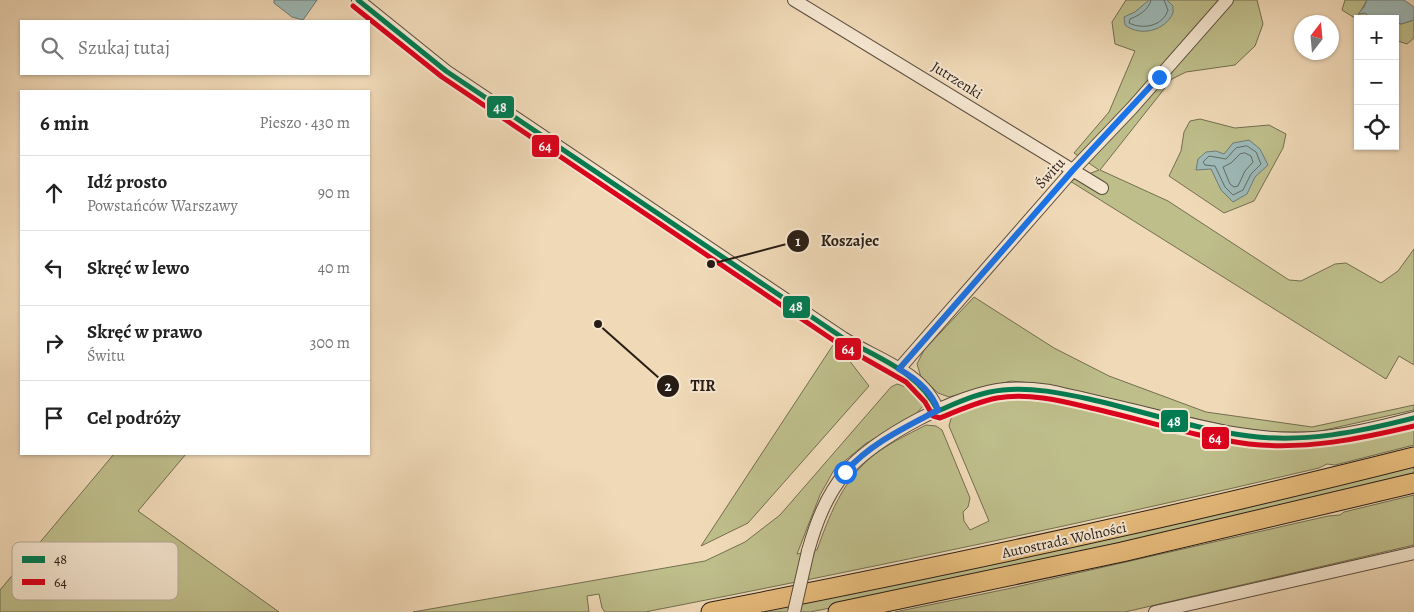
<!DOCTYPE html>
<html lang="pl">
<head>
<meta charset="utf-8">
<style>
	body { margin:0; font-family:Alegreya,serif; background:#f2f2f2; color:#222 }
	.controls { position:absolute; right:15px; top:15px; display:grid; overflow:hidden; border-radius:0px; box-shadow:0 1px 4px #0004 }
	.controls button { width:45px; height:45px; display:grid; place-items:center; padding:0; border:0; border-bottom:1px solid #e0e0e0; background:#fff; color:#222; font:25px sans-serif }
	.compass { position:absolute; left:1294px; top:15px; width:45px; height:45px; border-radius:50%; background:#fff; box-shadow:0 1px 4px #0004; rotate:16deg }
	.stop { position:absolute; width:15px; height:15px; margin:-11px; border:4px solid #1a73e8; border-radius:50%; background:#fff }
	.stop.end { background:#1a73e8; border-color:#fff; box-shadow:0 1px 5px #0008 }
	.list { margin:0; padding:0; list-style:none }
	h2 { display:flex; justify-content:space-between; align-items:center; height:65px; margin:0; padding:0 20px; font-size:21px }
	h2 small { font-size:16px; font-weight:400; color:#767676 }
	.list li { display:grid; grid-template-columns:32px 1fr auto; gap:15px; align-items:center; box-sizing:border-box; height:75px; padding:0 20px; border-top:1px solid #e0e0e0 }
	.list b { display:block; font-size:19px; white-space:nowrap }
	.list p { margin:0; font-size:16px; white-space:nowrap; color:#767676 }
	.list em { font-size:16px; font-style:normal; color:#767676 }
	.icon { flex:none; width:28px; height:28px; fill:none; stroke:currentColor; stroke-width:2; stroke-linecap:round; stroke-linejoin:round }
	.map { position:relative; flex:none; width:1414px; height:612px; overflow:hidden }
	.search { position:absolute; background:#fff; box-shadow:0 1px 4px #0004; left:20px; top:20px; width:350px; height:55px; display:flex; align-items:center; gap:12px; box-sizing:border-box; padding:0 18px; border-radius:0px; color:#767676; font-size:19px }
	.panel { position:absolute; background:#fff; box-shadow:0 1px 4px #0004; left:20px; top:90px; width:350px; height:365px; border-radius:0px }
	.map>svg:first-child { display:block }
	.green { fill:#bebe8b; stroke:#736e50 }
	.water { fill:#9db9b7; stroke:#6e7b76 }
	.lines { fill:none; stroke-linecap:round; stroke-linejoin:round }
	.shore { stroke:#626b66; stroke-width:1 }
	.minor-casing { stroke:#5a4c3e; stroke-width:14 }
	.highway-casing { stroke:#281d15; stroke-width:21 }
	.minor { stroke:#f5e6d0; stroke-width:12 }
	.highway { stroke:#e8bc7c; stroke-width:19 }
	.minor-bridge-casing { stroke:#5a4c3e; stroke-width:14; stroke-linecap:butt }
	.minor-bridge { stroke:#f5e6d0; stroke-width:12 }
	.bus-1-casing { stroke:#f5e6d0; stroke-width:9 }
	.bus-2-casing { stroke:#f5e6d0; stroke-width:9 }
	.bus-1 { stroke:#017b52; stroke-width:5 }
	.bus-2 { stroke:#db011c; stroke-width:5 }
	.route { stroke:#1a73e8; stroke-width:6 }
	.labels { text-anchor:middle; stroke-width:4; stroke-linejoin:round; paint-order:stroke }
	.street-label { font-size:15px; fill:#281d15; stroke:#f5e6d0 }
	.key { fill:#f5e6d0; stroke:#b8aa98; stroke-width:1 }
	.key-label { font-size:14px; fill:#281d15 }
	.leader { fill:none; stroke:#281d15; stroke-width:2 }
	.callout-dot { fill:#281d15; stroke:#f5e6d0; stroke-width:2 }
	.mark-label { font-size:15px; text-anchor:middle; font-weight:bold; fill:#fff }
	.callout-label { font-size:16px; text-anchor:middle; font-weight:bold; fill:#281d15; stroke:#f5e6d0; stroke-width:4; stroke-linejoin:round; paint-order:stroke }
	.line-badge { stroke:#f5e6d0; stroke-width:2 }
	.badge-label { font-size:14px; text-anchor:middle; font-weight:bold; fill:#fff }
</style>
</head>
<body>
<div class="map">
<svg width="1414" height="612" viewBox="0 0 1414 612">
	<rect width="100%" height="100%" fill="#f0d9b7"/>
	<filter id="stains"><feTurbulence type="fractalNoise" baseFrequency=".004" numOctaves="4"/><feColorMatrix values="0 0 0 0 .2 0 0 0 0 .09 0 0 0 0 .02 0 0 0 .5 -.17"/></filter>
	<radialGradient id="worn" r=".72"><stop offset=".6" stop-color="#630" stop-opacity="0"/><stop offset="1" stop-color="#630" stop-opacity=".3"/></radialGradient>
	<path class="green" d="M1126 0H1257L1263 24 1255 46 1235 65 1186 72 1172 79 1100 170 1168 201 1289 280 1301 281 1335 264 1346 263 1381 283 1398 271 1414 249V365L1399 356 1386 379 1070 181 1099 170 1074 153 1109 112 1135 51 1115 44 1112 22Z
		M1345 0H1367L1359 14 1365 13 1372 19 1358 20 1342 10Z
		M1414 20V38L1407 44 1395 40V22L1401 24Z
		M1200 119 1235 128 1269 125 1286 134 1283 148 1254 201 1224 213 1169 176 1181 151 1184 132 1190 121Z
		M974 297 1054 348 1109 376 1206 412 1312 427 1414 405V410L1316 432H1274L1237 428 1043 384 1011 381 949 397 938 393 921 377 917 364 924 350Z
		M835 342 869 386 748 523 701 546Z
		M897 384C909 387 918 394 924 405L914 416 865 444 834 470 820 495 797 554 817 550C829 516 842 483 869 459 885 445 907 435 926 425L936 426 942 430 970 498 968 507 963 512 964 521 970 530 989 521 949 426 952 415 957 411 987 401 1020 397 1063 402 1192 433 1198 437 1273 448 1312 447 1334 445 1414 426V445L1335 465 1327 464 1319 468C1095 521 871 568 645 612H605L602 608 599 594 587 596 589 612H413L705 561 745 542 780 515 891 387Z
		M114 454H186L138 511 279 612H0V590Z
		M1414 463V477L925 589 810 612H740Z
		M1414 495V545L1125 612H895L1007 589 1328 516 1340 515 1344 512Z"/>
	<path class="water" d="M274 0H317L303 20 292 17 274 3Z
		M1149 0H1167L1173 6V13C1165 31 1140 37 1125 25L1124 17 1135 12Z
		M1367 0H1404L1414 7V20L1401 24 1395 22V19H1372L1365 13 1358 14 1364 7Z
		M1249 140 1260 149 1268 165 1255 177 1247 194 1233 202 1221 190 1211 169 1196 170 1198 159 1206 152 1216 151 1224 154 1233 143Z"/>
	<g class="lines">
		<path class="shore" d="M1151 0C1149 10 1138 16 1130 19L1129 23C1143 30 1163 26 1168 10L1164 0
			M1247 146 1256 152 1261 164 1251 174 1243 190 1233 195 1225 187 1215 166 1205 165 1203 162 1209 156 1226 159 1236 148Z
			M1245 153 1251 156 1253 162 1245 171 1238 186 1234 187 1230 184 1223 167 1231 163 1240 154Z"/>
		<defs>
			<path id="minor" d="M358 0 446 71 843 338C876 359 924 372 938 411
				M794 0 1102 188
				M899 369 1073 170 1132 108 1227 0
				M808 551C816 523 826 496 845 473 873 438 959 393 1005 389 1020 388 1035 389 1050 391 1088 399 1126 409 1165 418 1214 430 1263 442 1314 438 1348 435 1381 427 1414 418
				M1155 612 1414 553"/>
			<path id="highway" d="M711 612C947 566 1181 516 1414 457
				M838 612 1122 552 1414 483"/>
		</defs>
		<use href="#minor" class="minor-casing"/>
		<use href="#highway" class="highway-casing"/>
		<use href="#minor" class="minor"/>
		<use href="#highway" class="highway"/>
		<defs>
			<path id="minor-bridge" d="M794 612 808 551"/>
		</defs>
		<use href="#minor-bridge" class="minor-bridge-casing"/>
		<use href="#minor-bridge" class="minor-bridge"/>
		<defs>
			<path id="bus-1" d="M358 0 446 71 843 338C879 359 918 371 938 411
				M938 411C959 402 980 392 1003 390 1032 387 1061 393 1089 399 1143 411 1194 429 1249 436 1305 443 1359 432 1414 418"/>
			<path id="bus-2" d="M353 6 442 77 839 344 906 382 925 402 933 416 940 418C959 410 977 402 997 398 1028 393 1058 400 1087 407 1141 419 1194 437 1249 444 1306 450 1360 439 1414 426"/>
		</defs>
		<use href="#bus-1" class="bus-1-casing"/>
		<use href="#bus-2" class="bus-2-casing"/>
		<use href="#bus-1" class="bus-1"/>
		<use href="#bus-2" class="bus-2"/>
	</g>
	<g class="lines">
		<path class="route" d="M845 472C871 443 904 428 938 410 932 392 915 378 899 369L1073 170 1159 77"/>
	</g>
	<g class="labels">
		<g class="street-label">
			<text transform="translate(957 80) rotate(32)" y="5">Jutrzenki</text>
			<text transform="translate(1050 173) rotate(-48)" y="5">Świtu</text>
			<text transform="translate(1064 540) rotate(-12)" y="5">Autostrada Wolności</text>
		</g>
	</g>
	<rect x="12" y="542" width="166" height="58" rx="8" class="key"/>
	<rect x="22" y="556" width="23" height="7" fill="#017b52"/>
	<rect x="22" y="579" width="23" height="6" fill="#db011c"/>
	<g class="key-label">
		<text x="54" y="564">48</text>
		<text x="54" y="587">64</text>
	</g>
	<path class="leader" d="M711 264L798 241M598 324L668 386"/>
	<g class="callout-dot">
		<circle cx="711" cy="264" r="5"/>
		<circle cx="598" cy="324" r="5"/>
		<circle cx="798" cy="241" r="12"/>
		<circle cx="668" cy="386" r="12"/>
	</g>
	<g class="mark-label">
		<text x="798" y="246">1</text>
		<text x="668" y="391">2</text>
	</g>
	<g class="callout-label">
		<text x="850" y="246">Koszajec</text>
		<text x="703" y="391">TIR</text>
	</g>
	<g class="line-badge">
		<rect x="486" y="95" width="29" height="24" rx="5" fill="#017b52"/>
		<rect x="531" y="134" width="29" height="24" rx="5" fill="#db011c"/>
		<rect x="782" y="295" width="29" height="24" rx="5" fill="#017b52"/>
		<rect x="834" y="337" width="28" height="24" rx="5" fill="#db011c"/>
		<rect x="1160" y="409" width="29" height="24" rx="5" fill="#017b52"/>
		<rect x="1201" y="426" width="29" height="24" rx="5" fill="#db011c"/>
	</g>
	<g class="badge-label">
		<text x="500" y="112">48</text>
		<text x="545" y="151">64</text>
		<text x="796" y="311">48</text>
		<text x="848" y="354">64</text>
		<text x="1174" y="426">48</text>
		<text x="1215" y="443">64</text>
	</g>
	<rect width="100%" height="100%" filter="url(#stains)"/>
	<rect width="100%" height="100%" fill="url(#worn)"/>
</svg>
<div class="controls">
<button>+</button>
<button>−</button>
<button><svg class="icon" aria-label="locate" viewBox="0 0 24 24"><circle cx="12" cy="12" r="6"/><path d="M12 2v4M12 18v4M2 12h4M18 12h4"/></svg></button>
</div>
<svg class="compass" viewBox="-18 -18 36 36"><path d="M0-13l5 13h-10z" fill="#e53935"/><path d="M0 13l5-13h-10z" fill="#767676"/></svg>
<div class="stop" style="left:845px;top:472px"></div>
<div class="stop end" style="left:1159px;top:77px"></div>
<div class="search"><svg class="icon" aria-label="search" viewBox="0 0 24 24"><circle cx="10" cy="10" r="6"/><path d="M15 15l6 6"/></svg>Szukaj tutaj</div>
<section class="panel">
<h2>6 min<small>Pieszo · 430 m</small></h2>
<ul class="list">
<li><svg class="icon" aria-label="ahead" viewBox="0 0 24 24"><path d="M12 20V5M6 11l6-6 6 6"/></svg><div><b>Idź prosto</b><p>Powstańców Warszawy</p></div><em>90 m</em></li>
<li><svg class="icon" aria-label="left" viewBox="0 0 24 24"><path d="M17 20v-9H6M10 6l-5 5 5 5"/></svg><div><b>Skręć w lewo</b></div><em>40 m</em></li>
<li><svg class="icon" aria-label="right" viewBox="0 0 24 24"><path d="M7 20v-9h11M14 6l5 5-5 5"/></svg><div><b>Skręć w prawo</b><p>Świtu</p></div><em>300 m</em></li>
<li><svg class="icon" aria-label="arrive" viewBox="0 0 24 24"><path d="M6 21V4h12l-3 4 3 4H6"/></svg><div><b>Cel podróży</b></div></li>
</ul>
</section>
</div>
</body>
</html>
